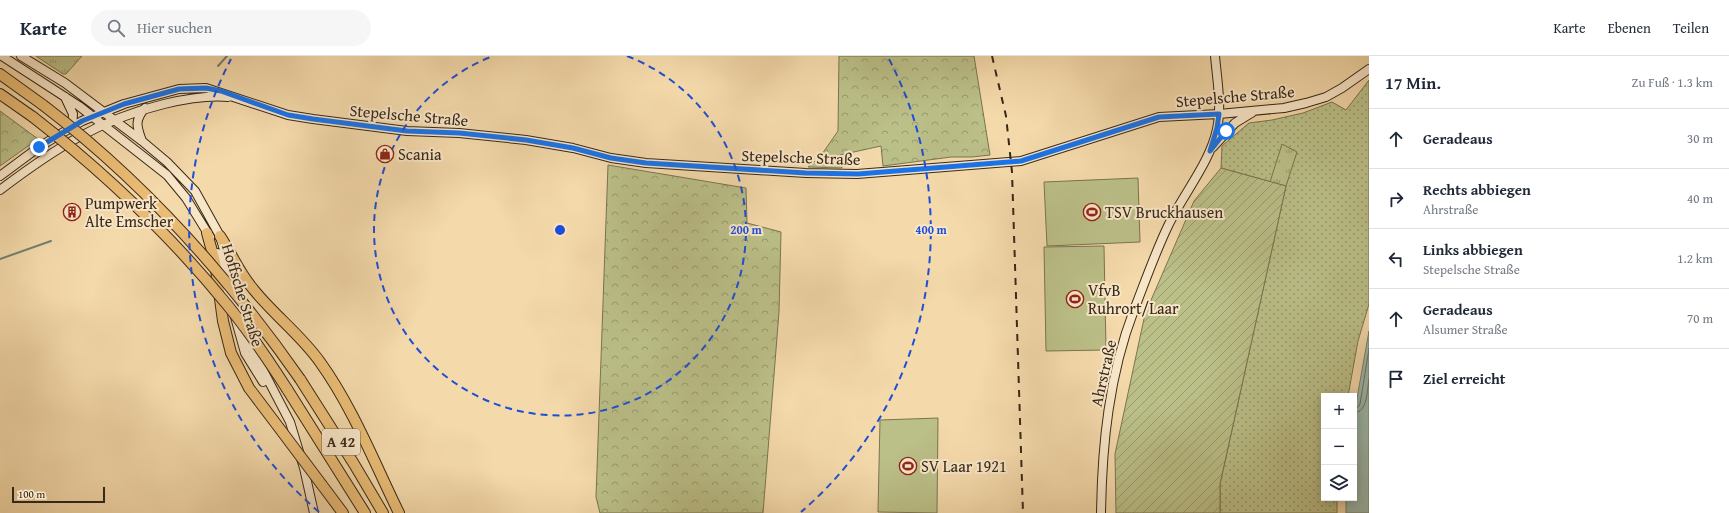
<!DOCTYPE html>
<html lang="de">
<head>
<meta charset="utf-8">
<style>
	body { margin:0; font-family:"Gentium Book Plus",serif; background:#f6f6f7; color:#1f2937 }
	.controls { position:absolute; right:12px; bottom:12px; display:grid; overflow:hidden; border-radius:0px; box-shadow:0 2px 10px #0003 }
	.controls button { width:36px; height:36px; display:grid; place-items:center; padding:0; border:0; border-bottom:1px solid #e0e1e3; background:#fff; color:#1f2937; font:20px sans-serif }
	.scale { position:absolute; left:12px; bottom:10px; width:93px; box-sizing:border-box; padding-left:4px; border:2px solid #382818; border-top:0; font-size:11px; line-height:14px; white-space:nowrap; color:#382818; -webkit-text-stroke:3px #f8e6c8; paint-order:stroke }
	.stop { position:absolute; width:12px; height:12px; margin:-9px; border:3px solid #1a73e8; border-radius:50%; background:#fff }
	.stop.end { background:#1a73e8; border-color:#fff; box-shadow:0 1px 4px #0008 }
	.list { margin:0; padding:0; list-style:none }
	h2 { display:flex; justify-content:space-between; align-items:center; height:52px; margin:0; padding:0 16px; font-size:17px }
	h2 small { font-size:13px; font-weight:400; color:#747a83 }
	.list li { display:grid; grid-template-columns:26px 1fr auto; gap:12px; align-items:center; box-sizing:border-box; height:60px; padding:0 16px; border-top:1px solid #e0e1e3 }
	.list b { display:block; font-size:15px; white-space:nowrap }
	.list p { margin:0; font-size:13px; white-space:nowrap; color:#747a83 }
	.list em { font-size:13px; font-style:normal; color:#747a83 }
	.icon { flex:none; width:22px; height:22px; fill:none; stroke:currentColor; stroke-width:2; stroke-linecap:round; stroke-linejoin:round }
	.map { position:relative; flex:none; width:1369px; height:457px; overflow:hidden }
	header { display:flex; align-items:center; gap:24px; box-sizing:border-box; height:56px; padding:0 20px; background:#fff; border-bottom:1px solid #e0e1e3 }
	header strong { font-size:19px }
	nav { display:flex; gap:22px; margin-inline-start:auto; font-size:14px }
	.search { width:280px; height:36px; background:#f6f6f7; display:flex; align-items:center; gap:10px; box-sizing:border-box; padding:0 14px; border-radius:22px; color:#747a83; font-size:15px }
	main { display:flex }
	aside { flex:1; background:#fff }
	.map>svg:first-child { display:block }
	.grass { fill:url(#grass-dots); stroke:#7a7450 }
	.forest { fill:url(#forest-crowns); stroke:#7a7450 }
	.park { fill:url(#park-tufts); stroke:#7a7450 }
	.garden { fill:url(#garden-furrows); stroke:#7a7450 }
	.pitch { fill:#bbbf88; stroke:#7a7450 }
	.water { fill:#9cbaae; stroke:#748072 }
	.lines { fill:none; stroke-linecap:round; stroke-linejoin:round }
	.shore { stroke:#6a7163; stroke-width:1 }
	.stream { stroke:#748072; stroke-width:2 }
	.secondary-casing { stroke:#382818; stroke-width:10 }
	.highway-casing { stroke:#382818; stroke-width:12 }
	.secondary { stroke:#f8e6c8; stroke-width:8 }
	.highway { stroke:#eabc75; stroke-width:10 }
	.rail { stroke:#382818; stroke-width:2; stroke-dasharray:7 7; stroke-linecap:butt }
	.highway-bridge-casing { stroke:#382818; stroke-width:12; stroke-linecap:butt }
	.highway-bridge { stroke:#eabc75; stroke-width:10 }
	.route { stroke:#1a73e8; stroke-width:5 }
	.ring { fill:none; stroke:#1d4ed8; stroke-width:2; stroke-dasharray:7 5 }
	.labels { text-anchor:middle; stroke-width:4; stroke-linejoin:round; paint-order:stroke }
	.shield { fill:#f8e6c8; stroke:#72614d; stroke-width:1 }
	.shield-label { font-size:15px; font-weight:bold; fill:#382818 }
	.street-label { font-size:16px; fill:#382818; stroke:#f8e6c8 }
	.poi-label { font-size:16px; fill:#382818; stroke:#f8e6c8; text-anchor:start }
	.centre { fill:#1d4ed8; stroke:#f8e6c8; stroke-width:2 }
	.ring-label { font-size:12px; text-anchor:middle; font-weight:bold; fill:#1d4ed8; stroke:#f8e6c8; stroke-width:4; stroke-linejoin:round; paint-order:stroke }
</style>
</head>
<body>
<header>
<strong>Karte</strong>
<div class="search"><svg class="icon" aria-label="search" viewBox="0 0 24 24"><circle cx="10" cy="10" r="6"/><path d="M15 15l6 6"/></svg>Hier suchen</div>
<nav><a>Karte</a><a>Ebenen</a><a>Teilen</a></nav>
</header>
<main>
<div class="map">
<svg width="1369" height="457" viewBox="0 0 1369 457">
	<defs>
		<pattern id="grass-dots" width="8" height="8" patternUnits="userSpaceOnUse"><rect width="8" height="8" fill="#bbbf88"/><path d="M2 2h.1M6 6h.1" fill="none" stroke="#999b6e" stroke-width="1.8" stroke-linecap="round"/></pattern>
		<pattern id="forest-crowns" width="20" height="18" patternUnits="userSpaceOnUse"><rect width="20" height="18" fill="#bbbf88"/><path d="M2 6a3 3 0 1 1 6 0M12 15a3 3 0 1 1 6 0" fill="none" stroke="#999b6e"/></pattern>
		<pattern id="park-tufts" width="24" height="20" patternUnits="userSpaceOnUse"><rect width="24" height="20" fill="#bbbf88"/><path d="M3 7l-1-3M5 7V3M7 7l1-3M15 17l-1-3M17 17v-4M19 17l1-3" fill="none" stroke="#999b6e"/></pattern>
		<pattern id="garden-furrows" width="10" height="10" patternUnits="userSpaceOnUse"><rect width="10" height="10" fill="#bbbf88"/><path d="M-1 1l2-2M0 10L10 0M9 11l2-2" fill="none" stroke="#999b6e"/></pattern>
	</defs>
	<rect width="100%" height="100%" fill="#f4d9aa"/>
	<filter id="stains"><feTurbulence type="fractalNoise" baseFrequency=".005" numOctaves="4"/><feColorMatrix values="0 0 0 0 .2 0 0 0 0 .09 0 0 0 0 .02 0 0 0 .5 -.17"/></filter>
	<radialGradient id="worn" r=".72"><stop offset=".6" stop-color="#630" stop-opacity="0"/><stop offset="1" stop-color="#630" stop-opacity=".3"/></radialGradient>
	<path class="grass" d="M1369 24V248L1358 285 1348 340H1324V442H1337V457H1220V428L1286 130 1221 112 1222 90 1249 67 1272 64 1303 57 1332 46 1346 54Z"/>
	<path class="forest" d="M839 0H974L990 99 972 101H951L883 110 881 90 840 99 842 112 808 111 820 101 838 75Z
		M0 55 38 83 0 110Z
		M608 109 746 132 747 167 781 176 779 256 763 457H600L596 441Z"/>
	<path class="park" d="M36 0H82L66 18H63Z
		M1282 88 1297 96 1286 130 1270 126Z"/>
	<path class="garden" d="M1221 112 1286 130 1220 428V457H1116L1115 398 1145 258 1194 145Z"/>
	<path class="pitch" d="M1138 122 1140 186 1047 190 1044 126Z
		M1104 190 1106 294 1046 295 1044 191Z
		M938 362 937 457 878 456 880 364Z"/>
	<path class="water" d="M1369 275V457H1346V442H1354V359Z"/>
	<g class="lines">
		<path class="shore" d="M1354 352 1358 351 1360 348 1369 293
			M1354 357C1368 356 1367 334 1369 323"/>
		<path class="stream" d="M218 10 227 0
			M0 203 51 185"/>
		<defs>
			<path id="secondary" d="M2 0 79 50 167 119 186 142 210 181
				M21 0 65 27 142 85 167 106 195 135 220 180 230 215 245 275 252 293 290 366 304 412 314 457
				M65 41 73 58 72 71
				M142 85C137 71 134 65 145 52
				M1213 91 1235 67 1253 56
				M0 120 39 91 82 65 124 48 179 33 206 32 288 59 313 63 407 75 459 77 526 84 573 92 611 102 646 107 806 117 857 118 1021 105 1159 61 1219 58 1284 52 1306 47 1326 41 1342 32 1369 13
				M0 134C53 94 98 64 164 48 185 43 206 39 228 41
				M217 197 245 297 263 326
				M1101 457C1102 389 1109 319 1134 254 1145 226 1155 197 1168 170 1183 138 1210 107 1217 73 1222 50 1217 23 1215 0"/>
			<path id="highway" d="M0 18 43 49
				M0 38 33 61
				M207 177 215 206 223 265 231 297 249 332 283 377
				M220 180C232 198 239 217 254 234 274 259 301 279 320 306 353 352 374 406 399 457
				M300 323 354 408 383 457
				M287 333 365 457
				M322 429 343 457"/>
		</defs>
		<use href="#secondary" class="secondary-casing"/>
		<use href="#highway" class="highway-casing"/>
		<use href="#secondary" class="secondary"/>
		<use href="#highway" class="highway"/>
		<path class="rail" d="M992 0 1006 60 1012 116 1023 457"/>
		<defs>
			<path id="highway-bridge" d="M43 49C144 126 228 220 300 323
				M33 61C105 117 172 181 229 251 250 277 269 305 287 333
				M283 377 322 429"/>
		</defs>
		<use href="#highway-bridge" class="highway-bridge-casing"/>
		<use href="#highway-bridge" class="highway-bridge"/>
	</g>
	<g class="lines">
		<path class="route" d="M39 91 82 65 124 48 179 33 206 32 221 35 288 59 313 63 407 75 459 77 526 84 573 92 611 102 646 107 806 117 858 118 1021 105 1159 61 1219 58 1217 72 1210 95 1226 75"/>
	</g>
	<g class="ring">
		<path d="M627 0A186 186 0 1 1 493 0"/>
		<path d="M319 456A371 371 0 0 1 231 3M889 3A371 371 0 0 1 801 456"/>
	</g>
	<defs>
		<symbol id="shop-ring" viewBox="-11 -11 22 22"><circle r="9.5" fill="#f8e6c8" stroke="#8f2418" stroke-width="1.5"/><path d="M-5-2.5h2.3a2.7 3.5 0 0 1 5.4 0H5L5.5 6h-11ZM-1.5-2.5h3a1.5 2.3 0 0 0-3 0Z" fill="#8f2418"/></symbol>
		<symbol id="building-ring" viewBox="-11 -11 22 22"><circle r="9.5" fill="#f8e6c8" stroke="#8f2418" stroke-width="1.5"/><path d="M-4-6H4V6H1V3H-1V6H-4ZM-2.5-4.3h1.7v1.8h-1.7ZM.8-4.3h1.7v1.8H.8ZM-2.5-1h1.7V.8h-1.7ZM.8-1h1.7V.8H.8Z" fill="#8f2418"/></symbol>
		<symbol id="stadium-ring" viewBox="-11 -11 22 22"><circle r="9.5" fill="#f8e6c8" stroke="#8f2418" stroke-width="1.5"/><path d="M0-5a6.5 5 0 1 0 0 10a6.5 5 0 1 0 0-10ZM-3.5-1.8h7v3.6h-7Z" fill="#8f2418"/></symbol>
	</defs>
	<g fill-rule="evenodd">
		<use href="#shop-ring" x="375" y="88" width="20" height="20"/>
		<use href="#building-ring" x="62" y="146" width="20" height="20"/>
		<use href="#stadium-ring" x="1082" y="146" width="20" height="20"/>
		<use href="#stadium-ring" x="1065" y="233" width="20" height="20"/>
		<use href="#stadium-ring" x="898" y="400" width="20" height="20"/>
	</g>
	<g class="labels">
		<rect class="shield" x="322" y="373" width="38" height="26" rx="3"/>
		<g class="shield-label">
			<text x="341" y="391">A 42</text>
		</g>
		<g class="street-label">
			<text transform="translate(1235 40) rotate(-5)" y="6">Stepelsche Straße</text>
			<text transform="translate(409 59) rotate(5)" y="6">Stepelsche Straße</text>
			<text transform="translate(801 101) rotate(2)" y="6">Stepelsche Straße</text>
			<text transform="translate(243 239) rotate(73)" y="6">Hoffsche Straße</text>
			<text transform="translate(1103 317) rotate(-77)" y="6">Ahrstraße</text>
		</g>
		<g class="poi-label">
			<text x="398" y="104">Scania</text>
			<text x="85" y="153">Pumpwerk<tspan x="85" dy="18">Alte Emscher</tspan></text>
			<text x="1105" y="162">TSV Bruckhausen</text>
			<text x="1088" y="240">VfvB<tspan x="1088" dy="18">Ruhrort/Laar</tspan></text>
			<text x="921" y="416">SV Laar 1921</text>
		</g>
	</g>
	<circle cx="560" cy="174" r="6" class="centre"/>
	<g class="ring-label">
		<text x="746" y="178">200 m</text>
		<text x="931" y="178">400 m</text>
	</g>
	<rect width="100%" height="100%" filter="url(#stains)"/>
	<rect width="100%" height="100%" fill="url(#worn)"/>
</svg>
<div class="controls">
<button>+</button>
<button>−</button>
<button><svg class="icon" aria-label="layers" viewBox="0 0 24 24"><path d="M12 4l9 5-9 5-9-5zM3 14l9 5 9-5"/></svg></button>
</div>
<div class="scale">100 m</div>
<div class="stop" style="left:1226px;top:75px"></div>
<div class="stop end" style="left:39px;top:91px"></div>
</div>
<aside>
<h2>17 Min.<small>Zu Fuß · 1.3 km</small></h2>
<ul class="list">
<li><svg class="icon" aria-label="ahead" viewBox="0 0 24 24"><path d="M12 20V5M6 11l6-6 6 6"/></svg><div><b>Geradeaus</b></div><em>30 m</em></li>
<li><svg class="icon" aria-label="right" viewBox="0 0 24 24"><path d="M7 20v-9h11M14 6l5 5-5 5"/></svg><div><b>Rechts abbiegen</b><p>Ahrstraße</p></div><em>40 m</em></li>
<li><svg class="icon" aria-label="left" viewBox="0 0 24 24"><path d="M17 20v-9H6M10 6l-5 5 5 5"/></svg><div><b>Links abbiegen</b><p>Stepelsche Straße</p></div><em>1.2 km</em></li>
<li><svg class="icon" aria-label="ahead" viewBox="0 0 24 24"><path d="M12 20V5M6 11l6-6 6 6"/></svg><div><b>Geradeaus</b><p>Alsumer Straße</p></div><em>70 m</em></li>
<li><svg class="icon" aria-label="arrive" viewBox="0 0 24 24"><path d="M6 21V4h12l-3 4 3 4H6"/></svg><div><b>Ziel erreicht</b></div></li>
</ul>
</aside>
</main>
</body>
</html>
